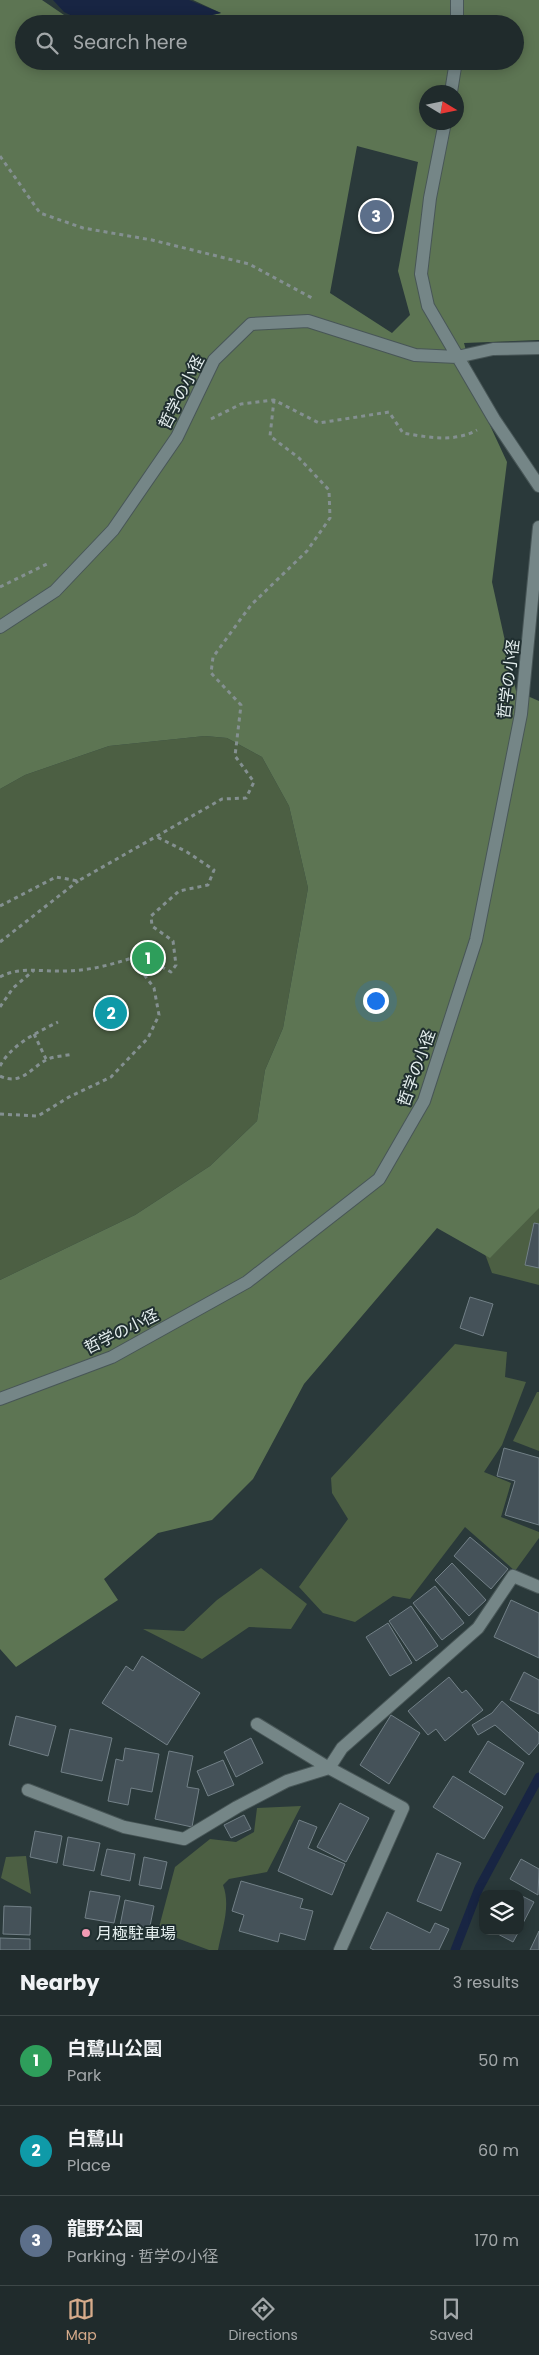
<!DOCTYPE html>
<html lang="en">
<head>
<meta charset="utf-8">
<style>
	body { margin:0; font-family:Poppins,"Noto Sans JP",sans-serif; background:#283334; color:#f1f3f6 }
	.controls { position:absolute; right:15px; bottom:15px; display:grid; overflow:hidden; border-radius:10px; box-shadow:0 2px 12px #0003 }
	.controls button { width:45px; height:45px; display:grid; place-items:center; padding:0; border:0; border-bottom:1px solid #3d4748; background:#202b2c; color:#f1f3f6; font:25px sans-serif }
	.compass { position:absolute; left:419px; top:85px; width:45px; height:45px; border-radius:50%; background:#202b2c; box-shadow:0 2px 12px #0003; rotate:100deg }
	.you { position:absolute; left:375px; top:1000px; width:18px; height:18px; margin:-12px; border:4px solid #fff; border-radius:50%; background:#1a73e8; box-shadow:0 0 0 8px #1a73e833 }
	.badge { display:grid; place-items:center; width:32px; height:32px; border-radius:50%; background:#d6ab8b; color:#fff; font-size:16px; font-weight:700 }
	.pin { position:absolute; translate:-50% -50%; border:2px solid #fff; box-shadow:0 1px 5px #0006 }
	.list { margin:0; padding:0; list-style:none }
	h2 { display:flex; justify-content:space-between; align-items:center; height:65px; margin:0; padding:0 20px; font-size:21px }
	h2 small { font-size:16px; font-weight:400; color:#a2a7a9 }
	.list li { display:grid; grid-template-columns:32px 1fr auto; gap:15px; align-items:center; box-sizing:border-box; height:90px; padding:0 20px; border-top:1px solid #3d4748 }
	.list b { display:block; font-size:19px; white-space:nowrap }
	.list p { margin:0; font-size:16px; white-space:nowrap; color:#a2a7a9 }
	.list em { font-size:16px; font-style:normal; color:#a2a7a9 }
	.icon { flex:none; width:28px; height:28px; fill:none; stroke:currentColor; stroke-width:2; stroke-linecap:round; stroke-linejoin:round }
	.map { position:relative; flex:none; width:539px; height:1950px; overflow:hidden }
	.search { position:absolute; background:#202b2c; box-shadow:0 2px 12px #0003; left:15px; right:15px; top:15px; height:55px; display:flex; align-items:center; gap:12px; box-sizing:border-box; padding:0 18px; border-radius:28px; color:#a2a7a9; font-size:19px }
	.sheet { height:335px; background:#202b2c }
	nav { display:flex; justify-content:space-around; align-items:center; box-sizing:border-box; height:70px; border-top:1px solid #3d4748; background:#202b2c; font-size:14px; color:#a2a7a9 }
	nav a { display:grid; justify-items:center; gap:2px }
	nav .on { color:#d6ab8b }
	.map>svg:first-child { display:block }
	.green { fill:#4c5f43 }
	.forest { fill:#5d7553; fill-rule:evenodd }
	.water { fill:#182543 }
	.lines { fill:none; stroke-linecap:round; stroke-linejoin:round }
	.stream { stroke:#182543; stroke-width:9 }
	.building { fill:#455259; stroke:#728087 }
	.minor-casing { stroke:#485657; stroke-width:14 }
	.path { stroke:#849091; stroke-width:3; stroke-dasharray:4 4; stroke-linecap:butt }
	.minor { stroke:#758687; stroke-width:12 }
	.poi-dot { fill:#f19ab3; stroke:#202f30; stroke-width:2 }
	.labels { text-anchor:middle; stroke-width:4; stroke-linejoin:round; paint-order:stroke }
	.street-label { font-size:16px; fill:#e5efef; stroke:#202f30 }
	.poi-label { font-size:16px; fill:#e5efef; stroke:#202f30; text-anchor:start }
</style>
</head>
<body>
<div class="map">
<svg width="539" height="1950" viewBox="0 0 539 1950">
	<rect width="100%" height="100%" fill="#2a393a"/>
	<path class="green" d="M205 736 227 738 262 757 289 806 308 888 283 1028 265 1070 257 1121 210 1166 135 1215 0 1280V789L25 775 109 746Z
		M539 1199V1285L492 1273 485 1254Z
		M455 1344 507 1352 505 1377 526 1382 502 1445 484 1472 511 1483 501 1517 539 1532V1538L515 1571 465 1527 410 1599 393 1596 355 1622 323 1613 299 1587 348 1519 332 1493 331 1478Z
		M537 1392H539V1451L513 1441Z
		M261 1568 307 1604 291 1629 249 1627 202 1659 143 1629 184 1631 217 1600Z
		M301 1806 267 1872 229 1879 223 1885C231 1906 222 1929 218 1950H209L158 1931 175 1867 210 1839 236 1842 254 1832 257 1808Z
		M26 1856 31 1894 1 1878 6 1857Z"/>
	<path class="forest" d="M0 0H42L67 17 83 24H24V61H515V24H172L221 13 193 0H539V340L464 343 481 406 507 462 492 582 516 691 539 701V1208L490 1258 437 1228 304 1384 253 1479 212 1520 158 1533 104 1579 118 1600 16 1667 0 1649V1280L135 1215 210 1166 257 1121 265 1070 283 1028 308 888 289 806 262 757 227 738 205 736 109 746 25 775 0 789ZM426 92H456V122H426ZM357 146 418 162 398 271 410 315 392 333 330 293Z"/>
	<path class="water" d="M53 0H189L221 13 172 24H89L64 12Z"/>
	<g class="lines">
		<path class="stream" d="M455 1950 479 1888 539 1777"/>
	</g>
	<path class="building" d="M534 1223 539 1224V1268L525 1265Z
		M470 1297 493 1304 483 1336 460 1328Z
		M504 1448 539 1458V1525L505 1515 515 1481 497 1476Z
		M470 1537 508 1569 491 1589 454 1556Z
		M452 1563 486 1600 469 1616 435 1580Z
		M435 1586 464 1623 442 1640 413 1603Z
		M511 1600 539 1613V1658L494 1637Z
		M411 1606 438 1646 416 1661 389 1621Z
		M388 1623 412 1663 390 1676 366 1637Z
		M142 1656 200 1693 167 1745 102 1703 126 1666 133 1671Z
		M524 1672 539 1680V1714L510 1700Z
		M449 1677 462 1693 466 1690 483 1710 445 1741 436 1729 428 1735 408 1711Z
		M502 1701 539 1733V1743L529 1755 495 1725 478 1735 472 1725 492 1713Z
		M391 1715 420 1733 389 1784 360 1765Z
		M16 1716 56 1726 48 1756 9 1745Z
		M70 1729 112 1738 102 1781 61 1772Z
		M251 1738 263 1763 236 1777 224 1752Z
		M488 1741 524 1763 505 1795 469 1772Z
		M125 1748 159 1754 152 1792 131 1788 128 1805 108 1801 116 1759 123 1761Z
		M169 1751 193 1756 187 1787 199 1789 192 1827 155 1819Z
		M223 1760 234 1785 208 1796 197 1771Z
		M453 1776 503 1807 484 1839 433 1807Z
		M340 1803 369 1818 346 1862 317 1847Z
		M244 1815 251 1829 231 1838 224 1825Z
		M299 1820 317 1827 308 1848 345 1864 332 1895 278 1871Z
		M35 1831 62 1836 57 1863 30 1857Z
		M68 1837 100 1843 94 1871 63 1865Z
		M107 1849 135 1854 130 1881 101 1875Z
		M437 1853 461 1863 441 1911 417 1901Z
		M144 1857 167 1862 161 1889 139 1885Z
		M521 1859 539 1869 538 1895 510 1879Z
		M241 1881 303 1899 300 1908 313 1911 305 1940 280 1933 278 1942 239 1931 244 1915 232 1911Z
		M90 1891 120 1896 114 1923 85 1918Z
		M520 1895 534 1902 520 1929Z
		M125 1900 154 1906 149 1931 120 1926Z
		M4 1906 31 1907 30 1935 3 1934Z
		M387 1912 430 1933 435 1923 449 1929 439 1950H374L370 1948Z
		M492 1931H519L513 1942Z
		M539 1931V1950H530Z
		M0 1938 30 1939V1950H0Z"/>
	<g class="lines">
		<defs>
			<path id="minor" d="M457 24V0
				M451 92 456 61
				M445 122 430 198 421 274 428 306 494 419 539 486
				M0 627 55 591 113 530 177 437 214 360 251 324 308 321 415 355 457 357 493 349 539 348
				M0 1399 112 1357 247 1282 379 1179 424 1101 476 940 521 714 539 527
				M257 1724 329 1768
				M28 1790 124 1827 184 1839 237 1807 287 1781 329 1768
				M340 1950 403 1808 329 1768 342 1748 478 1628 513 1576 539 1587"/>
		</defs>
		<use href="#minor" class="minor-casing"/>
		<path class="path" d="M0 156 40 213 83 228 152 240 249 264 312 298
			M211 419 241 404 274 400 319 423 389 412 403 433C426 437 454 443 477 430
			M0 587 49 563
			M0 906 56 877 78 881 222 799 246 798 254 782 235 756 241 705 211 673 213 657 251 605 307 551 330 518 329 490 299 458 270 436 274 400
			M0 942 78 881
			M0 977C20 966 42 972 64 971 88 971 110 965 132 958
			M0 1007 13 988 33 971
			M34 1034 46 1059
			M0 1066C12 1044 36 1033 58 1022
			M0 1076C21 1086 31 1068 46 1060 53 1056 65 1056 73 1054
			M0 1114 38 1116 69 1097 111 1077 148 1038 159 1015 154 988 132 958 149 960 171 972 176 965 173 941 152 926 151 916 179 891 208 885 214 870 187 852 157 837"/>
		<use href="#minor" class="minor"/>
	</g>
	<circle class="poi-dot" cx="86" cy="1933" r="5"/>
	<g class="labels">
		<g class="street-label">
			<text transform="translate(181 392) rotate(-63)" y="6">哲学の小径</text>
			<text transform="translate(508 679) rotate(-83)" y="6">哲学の小径</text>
			<text transform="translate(416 1068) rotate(-70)" y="6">哲学の小径</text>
			<text transform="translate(121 1331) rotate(-26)" y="6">哲学の小径</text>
		</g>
		<g class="poi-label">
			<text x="96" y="1939">月極駐車場</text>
		</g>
	</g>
</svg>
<div class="controls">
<button><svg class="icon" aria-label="layers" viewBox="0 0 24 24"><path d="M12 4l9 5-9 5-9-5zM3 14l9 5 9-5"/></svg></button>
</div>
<svg class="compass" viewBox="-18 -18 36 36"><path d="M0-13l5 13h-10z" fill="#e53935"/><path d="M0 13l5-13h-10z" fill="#a2a7a9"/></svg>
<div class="you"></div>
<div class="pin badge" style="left:148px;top:958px;background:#2e9e5b">1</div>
<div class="pin badge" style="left:111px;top:1013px;background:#0f9aa8">2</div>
<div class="pin badge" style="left:376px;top:216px;background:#5c6f8a">3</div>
<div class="search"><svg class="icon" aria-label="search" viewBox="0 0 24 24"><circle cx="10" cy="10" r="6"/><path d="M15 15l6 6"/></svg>Search here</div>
</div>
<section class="sheet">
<h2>Nearby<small>3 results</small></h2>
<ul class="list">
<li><span class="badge" style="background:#2e9e5b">1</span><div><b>白鷺山公園</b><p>Park</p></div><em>50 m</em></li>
<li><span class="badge" style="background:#0f9aa8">2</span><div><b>白鷺山</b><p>Place</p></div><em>60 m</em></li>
<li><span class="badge" style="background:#5c6f8a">3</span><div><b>龍野公園</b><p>Parking · 哲学の小径</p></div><em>170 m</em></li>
</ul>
</section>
<nav>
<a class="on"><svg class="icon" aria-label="map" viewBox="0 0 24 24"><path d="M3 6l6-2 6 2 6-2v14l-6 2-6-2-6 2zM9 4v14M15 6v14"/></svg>Map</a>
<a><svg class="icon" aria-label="directions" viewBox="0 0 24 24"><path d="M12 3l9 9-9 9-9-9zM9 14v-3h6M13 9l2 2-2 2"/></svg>Directions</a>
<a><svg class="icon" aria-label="saved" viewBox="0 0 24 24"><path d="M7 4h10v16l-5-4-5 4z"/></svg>Saved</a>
</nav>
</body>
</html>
